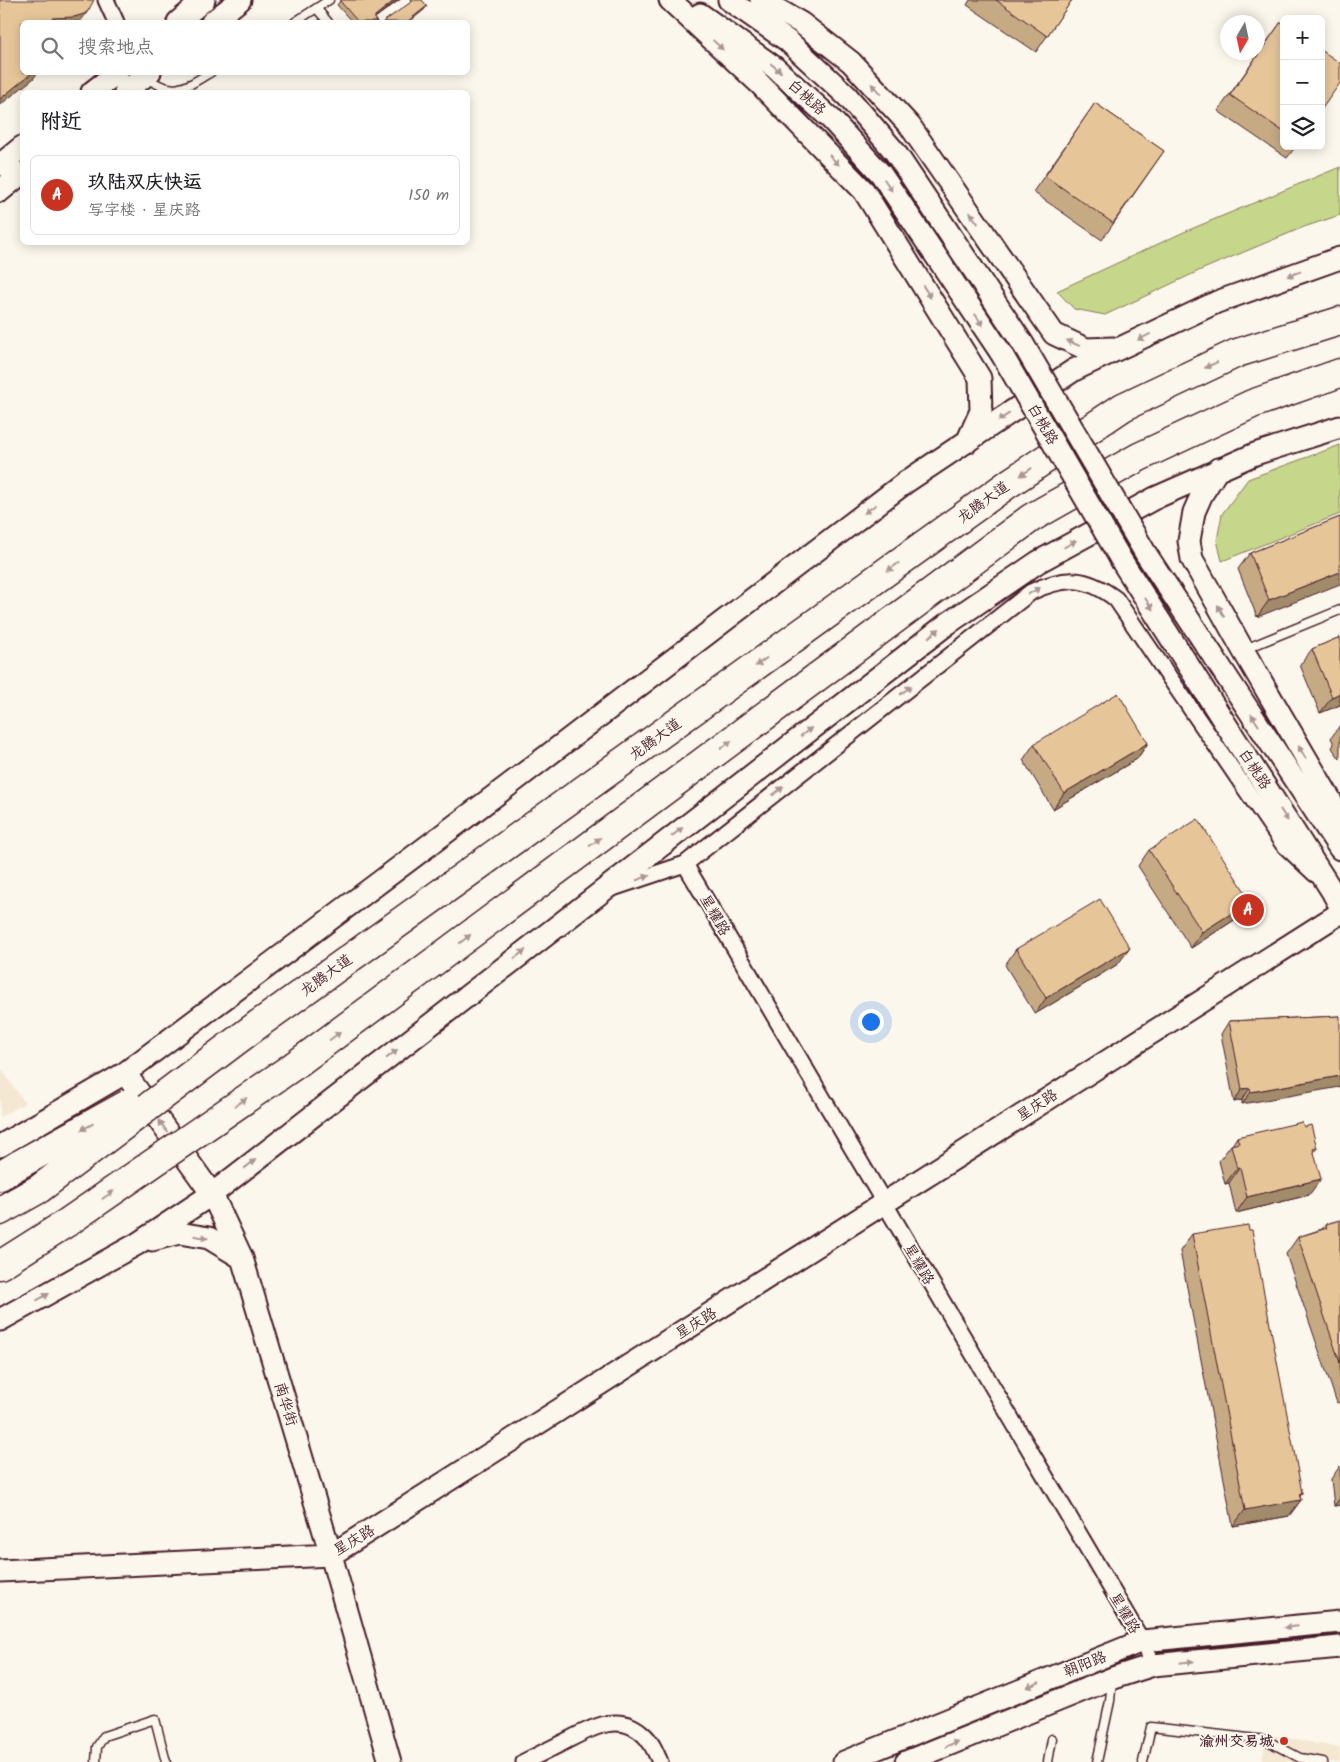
<!DOCTYPE html>
<html lang="zh">
<head>
<meta charset="utf-8">
<style>
	body { margin:0; font-family:Kalam,"LXGW WenKai TC",sans-serif; background:#f6f6f6; color:#202124 }
	.controls { position:absolute; right:15px; top:15px; display:grid; overflow:hidden; border-radius:8px; box-shadow:0 2px 12px #0003 }
	.controls button { width:45px; height:45px; display:grid; place-items:center; padding:0; border:0; border-bottom:1px solid #e0e0e0; background:#fff; color:#202124; font:25px sans-serif }
	.compass { position:absolute; left:1220px; top:15px; width:45px; height:45px; border-radius:50%; background:#fff; box-shadow:0 2px 12px #0003; rotate:189deg }
	.you { position:absolute; left:870px; top:1021px; width:18px; height:18px; margin:-12px; border:4px solid #fff; border-radius:50%; background:#1a73e8; box-shadow:0 0 0 8px #1a73e833 }
	.badge { display:grid; place-items:center; width:32px; height:32px; border-radius:50%; background:#c8321e; color:#fff; font-size:16px; font-weight:700 }
	.pin { position:absolute; translate:-50% -50%; border:2px solid #fff; box-shadow:0 1px 5px #0006 }
	.list { margin:0; padding:0; list-style:none }
	h2 { display:flex; justify-content:space-between; align-items:center; height:65px; margin:0; padding:0 20px; font-size:21px }
	h2 small { font-size:16px; font-weight:400; color:#757577 }
	.list li { display:grid; grid-template-columns:32px 1fr auto; gap:15px; align-items:center; box-sizing:border-box; height:80px; margin:0 10px 10px; padding:0 10px; border:1px solid #e0e0e0; border-radius:8px }
	.list b { display:block; font-size:19px; white-space:nowrap }
	.list p { margin:0; font-size:16px; white-space:nowrap; color:#757577 }
	.list em { font-size:16px; font-style:normal; color:#757577 }
	.icon { flex:none; width:28px; height:28px; fill:none; stroke:currentColor; stroke-width:2; stroke-linecap:round; stroke-linejoin:round }
	.map { position:relative; flex:none; width:1340px; height:1762px; overflow:hidden }
	.search { position:absolute; background:#fff; box-shadow:0 2px 12px #0003; left:20px; top:20px; width:450px; height:55px; display:flex; align-items:center; gap:12px; box-sizing:border-box; padding:0 18px; border-radius:8px; color:#757577; font-size:19px }
	.panel { position:absolute; background:#fff; box-shadow:0 2px 12px #0003; left:20px; top:90px; width:450px; height:155px; border-radius:8px }
	.map>svg:first-child { display:block }
	.built { fill:#f5e8d3 }
	.green { fill:#c6d68a; stroke:#887a5a }
	.lines { fill:none; stroke-linecap:round; stroke-linejoin:round }
	.lane-casing { stroke:#4a1f2b; stroke-width:11 }
	.street-casing { stroke:#4a1f2b; stroke-width:19 }
	.secondary-casing { stroke:#4a1f2b; stroke-width:25 }
	.highway-casing { stroke:#4a1f2b; stroke-width:31 }
	.lane { stroke:#fbf7ec; stroke-width:8 }
	.street { stroke:#fbf7ec; stroke-width:15 }
	.secondary { stroke:#fbf7ec; stroke-width:21 }
	.highway { stroke:#fbf7ec; stroke-width:28 }
	.secondary-bridge-casing { stroke:#4a1f2b; stroke-width:25; stroke-linecap:butt }
	.highway-bridge-casing { stroke:#4a1f2b; stroke-width:31; stroke-linecap:butt }
	.secondary-bridge { stroke:#fbf7ec; stroke-width:21 }
	.highway-bridge { stroke:#fbf7ec; stroke-width:28 }
	.wall { fill:#c6aa84; stroke:#4a1f2b }
	.shaded-wall { fill:#a18b6b; stroke:#4a1f2b }
	.building { fill:#e6c699; stroke:#4a1f2b }
	.oneway { fill:#ab9695 }
	.poi-dot { fill:#c8321e; stroke:#fbf7ec; stroke-width:2 }
	.labels { text-anchor:middle; stroke-width:4; stroke-linejoin:round; paint-order:stroke }
	.street-label { font-size:15px; fill:#4a1f2b; stroke:#fbf7ec }
	.poi-label { font-size:15px; font-weight:bold; fill:#4a1f2b; stroke:#fbf7ec; text-anchor:end }
</style>
</head>
<body>
<div class="map">
<svg width="1340" height="1762" viewBox="0 0 1340 1762">
	<rect width="100%" height="100%" fill="#fbf7ec"/>
	<filter id="ink" filterUnits="userSpaceOnUse"><feTurbulence type="fractalNoise" baseFrequency=".02" numOctaves="2"/><feDisplacementMap in="SourceGraphic" scale="10" xChannelSelector="R" yChannelSelector="G"/><feConvolveMatrix kernelMatrix="1 2 1 2 8 2 1 2 1" color-interpolation-filters="sRGB"/></filter>
	<g filter="url(#ink)">
		<path class="built" d="M0 1067 25 1103 0 1117Z
			M1266 1734 1340 1748V1762H1262Z"/>
		<path class="green" d="M1340 167V215L1304 227 1203 269 1105 315 1074 309 1057 291 1184 232Z
			M1340 445V514L1222 561 1217 540 1222 514 1248 479Z"/>
		<g class="lines">
			<defs>
				<path id="lane" d="M317 9 328 22
					M295 22 329 0
					M377 22 407 0
					M147 78C174 97 185 88 211 72
					M1245 649 1340 610
					M96 1762 97 1747 104 1736 155 1719 166 1762
					M1048 1762 1052 1739
					M1097 1762 1110 1701 1112 1680
					M1143 1762 1151 1727 1266 1740 1300 1758 1323 1762"/>
				<path id="street" d="M106 0 116 22
					M685 864 1142 1641 1153 1665
					M613 888 685 864 1031 592C1065 576 1086 576 1116 599L1283 844 1315 874
					M524 1762C538 1755 552 1748 566 1741 591 1728 620 1711 644 1735 652 1742 656 1753 660 1762"/>
				<path id="secondary" d="M670 0 759 83 864 191 980 378 981 411 967 442
					M729 0 788 41 847 96 895 152 1023 344
					M761 0 801 23 851 62 910 126 1054 334 1086 349 1113 348
					M700 14 774 67 831 119 881 174 1001 353
					M178 22 204 0
					M212 22 240 0
					M92 92 118 72
					M125 92 150 72
					M0 165 22 147
					M0 191 22 173
					M1218 469 1202 494 1194 512 1189 541 1192 559 1243 650 1330 799 1340 826
					M1146 554 1340 849
					M1123 563 1332 891 1340 906
					M125 1073 212 1194 242 1258 331 1555 390 1762
					M0 1146 125 1073 509 785 906 482 1074 370 1217 302 1340 258
					M152 1240 179 1233 209 1238 242 1258
					M0 1320 137 1244 212 1194 947 624 1038 562 1155 498 1255 454 1340 427
					M0 1571 331 1555 1340 913
					M844 1762 1142 1641 1340 1622
					M906 1762 1113 1678 1153 1665 1340 1647"/>
				<path id="highway" d="M260 1023 1008 484 1123 407 1237 353 1340 321
					M295 1065 1031 518 1139 457 1252 404 1340 373
					M0 1176 20 1164
					M0 1211 39 1189
					M0 1265 68 1222"/>
			</defs>
			<use href="#lane" class="lane-casing"/>
			<use href="#street" class="street-casing"/>
			<use href="#secondary" class="secondary-casing"/>
			<use href="#highway" class="highway-casing"/>
			<use href="#lane" class="lane"/>
			<use href="#street" class="street"/>
			<use href="#secondary" class="secondary"/>
			<use href="#highway" class="highway"/>
			<defs>
				<path id="secondary-bridge" d="M1023 344 1146 554
					M1001 353 1123 563"/>
				<path id="highway-bridge" d="M20 1164 128 1104
					M39 1189 260 1023
					M68 1222 295 1065"/>
			</defs>
			<use href="#secondary-bridge" class="secondary-bridge-casing"/>
			<use href="#highway-bridge" class="highway-bridge-casing"/>
			<use href="#secondary-bridge" class="secondary-bridge"/>
			<use href="#highway-bridge" class="highway-bridge"/>
		</g>
		<path class="wall" d="M341 0 375 18V21L377 22H352L337 5Z
			M970 0H1072L1036 52 967 5Z
			M1281 22 1284 24V146H1296L1287 158 1218 111Z
			M1095 103 1164 151 1102 240 1033 192Z
			M1340 517 1257 617 1238 569 1250 553Z
			M1340 637V705L1320 713 1300 665 1312 649Z
			M1340 725V759L1332 748 1334 744 1331 738Z
			M1148 743 1137 759 1053 809 1023 760 1034 744Z
			M1149 850 1239 917 1191 948 1138 866Z
			M1016 949 1118 964 1035 1014 1005 965Z
			M1340 1016 1242 1104V1100L1234 1102 1221 1034 1229 1021Z
			M1304 1127 1317 1148 1314 1152 1309 1195 1236 1213 1229 1183 1225 1184 1219 1161 1231 1145H1232L1237 1137Z
			M1340 1220V1402L1337 1403 1286 1254 1298 1237 1322 1229 1326 1224Z
			M1192 1234 1302 1493 1300 1496 1301 1500 1289 1516 1233 1526 1180 1251Z
			M1340 1466V1505L1334 1506 1331 1479Z"/>
		<path class="shaded-wall" d="M395 0H398L372 20 375 16Z
			M427 6 424 10 409 22H407Z
			M88 11 80 22H50L53 18Z
			M33 72H38L33 79 0 105V99Z
			M1340 572V584L1257 617 1269 600Z
			M1340 693V705L1320 713 1332 697Z
			M1148 743 1137 759 1053 809 1064 793Z
			M1251 901 1239 917 1191 948 1202 932Z
			M1130 948 1118 964 1035 1014 1046 998Z
			M1340 1076V1087L1242 1104 1251 1092Z
			M1250 1088 1242 1100 1234 1102 1242 1089Z
			M1240 1167 1229 1183 1225 1184 1237 1168Z
			M1321 1179 1309 1195 1236 1213 1247 1197Z
			M1302 1493 1297 1500H1301L1289 1516 1233 1526 1245 1510Z
			M1340 1498V1505L1334 1506Z"/>
		<path class="building" d="M0 0H94L88 11 84 14 74 17 53 18V22H22V72H33L0 99Z
			M341 0H395L375 16V21L377 22H358L340 1Z
			M414 0H422L427 6 407 22H383Z
			M996 0H1072L1047 36Z
			M1281 22 1284 24V132L1230 95Z
			M1321 50 1340 63V83L1321 110Z
			M1095 103 1164 151 1113 223 1045 176Z
			M1340 517V572L1269 600 1250 553Z
			M1340 637V693L1332 697 1312 649Z
			M1118 693 1148 743 1064 793 1034 744Z
			M1198 819 1251 901 1202 932 1149 850Z
			M1100 899 1130 948 1046 998 1016 949Z
			M1340 1016V1076L1251 1092 1250 1088 1242 1089 1229 1021Z
			M1302 1122 1304 1127 1311 1125 1317 1148 1313 1149 1321 1179 1247 1197 1240 1167 1237 1168 1231 1145 1239 1143 1237 1137Z
			M1340 1220V1363L1298 1237 1327 1228 1326 1224Z
			M1248 1225 1249 1230H1252L1302 1493 1299 1494 1301 1500 1245 1510 1192 1234Z"/>
		<defs><path id="oneway-solid" d="M-6-.8H1V-3.2L6.5 0L1 3.2V.8H-6Z" transform="scale(1.25)"/></defs>
		<g class="oneway">
			<use href="#oneway-solid" transform="translate(718 45) rotate(43)"/>
			<use href="#oneway-solid" transform="translate(776 68) rotate(40)"/>
			<use href="#oneway-solid" transform="translate(876 89) rotate(-133)"/>
			<use href="#oneway-solid" transform="translate(834 160) rotate(46)"/>
			<use href="#oneway-solid" transform="translate(888 185) rotate(56)"/>
			<use href="#oneway-solid" transform="translate(974 218) rotate(-125)"/>
			<use href="#oneway-solid" transform="translate(1294 274) rotate(160)"/>
			<use href="#oneway-solid" transform="translate(927 292) rotate(58)"/>
			<use href="#oneway-solid" transform="translate(979 320) rotate(56)"/>
			<use href="#oneway-solid" transform="translate(1144 337) rotate(154)"/>
			<use href="#oneway-solid" transform="translate(1073 343) rotate(-156)"/>
			<use href="#oneway-solid" transform="translate(1211 365) rotate(155)"/>
			<use href="#oneway-solid" transform="translate(1004 417) rotate(146)"/>
			<use href="#oneway-solid" transform="translate(1026 472) rotate(146)"/>
			<use href="#oneway-solid" transform="translate(870 509) rotate(143)"/>
			<use href="#oneway-solid" transform="translate(1070 544) rotate(-30)"/>
			<use href="#oneway-solid" transform="translate(893 567) rotate(144)"/>
			<use href="#oneway-solid" transform="translate(1034 591) rotate(-29)"/>
			<use href="#oneway-solid" transform="translate(1149 604) rotate(57)"/>
			<use href="#oneway-solid" transform="translate(1221 611) rotate(-120)"/>
			<use href="#oneway-solid" transform="translate(934 633) rotate(-38)"/>
			<use href="#oneway-solid" transform="translate(761 662) rotate(144)"/>
			<use href="#oneway-solid" transform="translate(906 690) rotate(-38)"/>
			<use href="#oneway-solid" transform="translate(1255 720) rotate(-123)"/>
			<use href="#oneway-solid" transform="translate(806 732) rotate(-38)"/>
			<use href="#oneway-solid" transform="translate(726 745) rotate(-37)"/>
			<use href="#oneway-solid" transform="translate(1302 752) rotate(-120)"/>
			<use href="#oneway-solid" transform="translate(778 791) rotate(-38)"/>
			<use href="#oneway-solid" transform="translate(1284 815) rotate(57)"/>
			<use href="#oneway-solid" transform="translate(677 832) rotate(-38)"/>
			<use href="#oneway-solid" transform="translate(595 842) rotate(-37)"/>
			<use href="#oneway-solid" transform="translate(643 878) rotate(-19)"/>
			<use href="#oneway-solid" transform="translate(465 939) rotate(-37)"/>
			<use href="#oneway-solid" transform="translate(520 954) rotate(-38)"/>
			<use href="#oneway-solid" transform="translate(335 1036) rotate(-37)"/>
			<use href="#oneway-solid" transform="translate(392 1054) rotate(-38)"/>
			<use href="#oneway-solid" transform="translate(241 1102) rotate(-35)"/>
			<use href="#oneway-solid" transform="translate(163 1126) rotate(-125)"/>
			<use href="#oneway-solid" transform="translate(87 1127) rotate(151)"/>
			<use href="#oneway-solid" transform="translate(250 1164) rotate(-38)"/>
			<use href="#oneway-solid" transform="translate(108 1195) rotate(-35)"/>
			<use href="#oneway-solid" transform="translate(201 1237) rotate(10)"/>
			<use href="#oneway-solid" transform="translate(43 1297) rotate(-29)"/>
			<use href="#oneway-solid" transform="translate(1291 1627) rotate(175)"/>
			<use href="#oneway-solid" transform="translate(1187 1662) rotate(-6)"/>
			<use href="#oneway-solid" transform="translate(1033 1685) rotate(158)"/>
			<use href="#oneway-solid" transform="translate(952 1744) rotate(-22)"/>
		</g>
	</g>
	<circle class="poi-dot" cx="1284" cy="1741" r="5"/>
	<g class="labels">
		<g class="street-label">
			<text transform="translate(807 97) rotate(42)" y="5">白桃路</text>
			<text transform="translate(1043 424) rotate(60)" y="5">白桃路</text>
			<text transform="translate(983 502) rotate(-36)" y="5">龙腾大道</text>
			<text transform="translate(655 739) rotate(-36)" y="5">龙腾大道</text>
			<text transform="translate(1255 769) rotate(57)" y="5">白桃路</text>
			<text transform="translate(715 915) rotate(60)" y="5">星耀路</text>
			<text transform="translate(326 975) rotate(-36)" y="5">龙腾大道</text>
			<text transform="translate(1037 1105) rotate(-33)" y="5">星庆路</text>
			<text transform="translate(919 1264) rotate(59)" y="5">星耀路</text>
			<text transform="translate(696 1323) rotate(-32)" y="5">星庆路</text>
			<text transform="translate(286 1404) rotate(73)" y="5">南华街</text>
			<text transform="translate(354 1540) rotate(-31)" y="5">星庆路</text>
			<text transform="translate(1125 1613) rotate(59)" y="5">星耀路</text>
			<text transform="translate(1085 1664) rotate(-22)" y="5">朝阳路</text>
		</g>
		<g class="poi-label">
			<text x="1274" y="1746">渝州交易城</text>
		</g>
	</g>
</svg>
<div class="controls">
<button>+</button>
<button>−</button>
<button><svg class="icon" aria-label="layers" viewBox="0 0 24 24"><path d="M12 4l9 5-9 5-9-5zM3 14l9 5 9-5"/></svg></button>
</div>
<svg class="compass" viewBox="-18 -18 36 36"><path d="M0-13l5 13h-10z" fill="#e53935"/><path d="M0 13l5-13h-10z" fill="#757577"/></svg>
<div class="you"></div>
<div class="pin badge" style="left:1248px;top:910px">A</div>
<div class="search"><svg class="icon" aria-label="search" viewBox="0 0 24 24"><circle cx="10" cy="10" r="6"/><path d="M15 15l6 6"/></svg>搜索地点</div>
<section class="panel">
<h2>附近<small></small></h2>
<ul class="list">
<li><span class="badge">A</span><div><b>玖陆双庆快运</b><p>写字楼 · 星庆路</p></div><em>150 m</em></li>
</ul>
</section>
</div>
</body>
</html>
